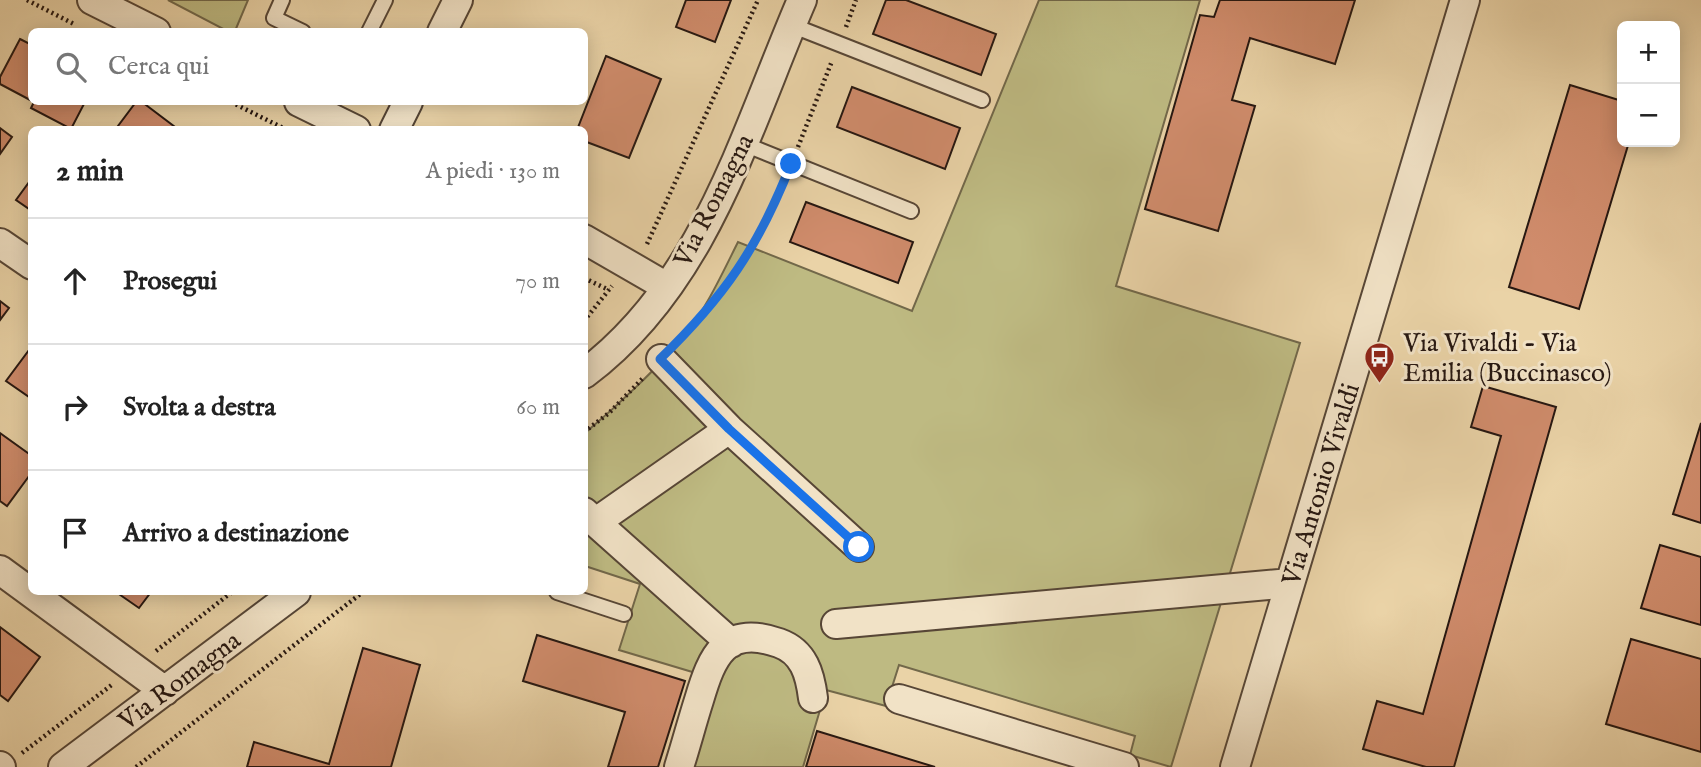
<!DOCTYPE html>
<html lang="it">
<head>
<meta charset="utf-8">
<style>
	body { margin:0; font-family:"IM FELL English",serif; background:#f2f2f2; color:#222 }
	.controls { position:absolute; right:21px; top:21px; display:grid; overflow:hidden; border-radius:10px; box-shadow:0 4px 18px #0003 }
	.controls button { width:63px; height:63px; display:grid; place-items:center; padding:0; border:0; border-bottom:2px solid #e0e0e0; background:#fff; color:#222; font:35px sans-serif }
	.stop { position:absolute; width:21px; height:21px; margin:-16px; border:5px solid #1a73e8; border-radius:50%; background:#fff }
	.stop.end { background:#1a73e8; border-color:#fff; box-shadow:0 2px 7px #0008 }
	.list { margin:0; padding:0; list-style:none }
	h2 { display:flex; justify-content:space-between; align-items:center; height:91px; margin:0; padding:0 28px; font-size:30px }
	h2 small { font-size:23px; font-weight:400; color:#767676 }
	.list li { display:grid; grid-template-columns:46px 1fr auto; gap:21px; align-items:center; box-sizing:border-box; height:126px; padding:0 28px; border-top:2px solid #e0e0e0 }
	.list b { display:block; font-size:26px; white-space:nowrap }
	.list em { font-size:23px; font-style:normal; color:#767676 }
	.icon { flex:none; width:38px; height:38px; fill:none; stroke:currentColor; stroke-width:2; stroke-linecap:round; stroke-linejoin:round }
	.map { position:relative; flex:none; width:1701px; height:767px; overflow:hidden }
	.search { position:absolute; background:#fff; box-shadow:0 4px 18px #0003; left:28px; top:28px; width:560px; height:77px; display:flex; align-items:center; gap:18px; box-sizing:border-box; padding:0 24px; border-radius:10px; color:#767676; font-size:26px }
	.panel { position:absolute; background:#fff; box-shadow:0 4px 18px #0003; left:28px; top:126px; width:560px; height:469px; border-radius:10px }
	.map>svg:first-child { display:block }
	.green { fill:#beba82; stroke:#72684a; stroke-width:2 }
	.building { fill:#d08c6c; stroke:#261711; stroke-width:2 }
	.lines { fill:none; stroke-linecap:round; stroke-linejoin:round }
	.lane-casing { stroke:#574636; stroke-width:18 }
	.street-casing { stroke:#574636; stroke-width:32 }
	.path { stroke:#261711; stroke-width:4.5; stroke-dasharray:2 3.5; stroke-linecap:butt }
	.lane { stroke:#f1e2c6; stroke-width:14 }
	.street { stroke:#f1e2c6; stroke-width:28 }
	.route { stroke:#1a73e8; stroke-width:9 }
	.labels { text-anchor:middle; stroke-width:6; stroke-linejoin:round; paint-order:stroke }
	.street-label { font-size:26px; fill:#261711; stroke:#f1e2c6 }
	.poi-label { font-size:26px; fill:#261711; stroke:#f1e2c6; text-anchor:start }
</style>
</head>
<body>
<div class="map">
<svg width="1701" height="767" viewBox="0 0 1701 767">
	<rect width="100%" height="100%" fill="#ead3a7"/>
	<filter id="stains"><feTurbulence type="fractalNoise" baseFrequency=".00286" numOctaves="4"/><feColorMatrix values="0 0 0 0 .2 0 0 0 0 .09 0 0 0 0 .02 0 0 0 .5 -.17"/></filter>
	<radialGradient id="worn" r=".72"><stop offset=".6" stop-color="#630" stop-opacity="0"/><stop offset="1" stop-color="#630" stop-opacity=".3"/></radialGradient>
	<path class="green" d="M168 0H248L235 31 229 32Z
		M1039 0H1200L1116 286 1300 343 1171 767 1130 755 1135 736 899 665 886 706 826 690 803 767H671L699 674 619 650 640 584 585 566V433C616 407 660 366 685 335 707 307 722 274 738 242L912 311Z"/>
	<path class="building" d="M686 0H731L715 42 676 27Z
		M886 0H906L996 34 981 75 873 34Z
		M1220 0H1355L1335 64 1250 38 1232 100 1255 106 1218 231 1145 209 1200 15 1214 17Z
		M20 39 32 45V101L0 84V77Z
		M606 56 661 79 629 158 584 141V130H577Z
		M1570 85 1622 101V142H1629L1579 309 1509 287Z
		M852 87 960 128 945 169 837 127Z
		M34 102H33H85L71 129 31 108Z
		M136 102H142L179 130H115Z
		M0 128 12 137 0 154Z
		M32 178V211L16 200Z
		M806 202 913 242 898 283 790 242Z
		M0 301 9 308 0 320Z
		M32 346V399L6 381Z
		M1483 386 1556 407 1454 767H1426L1363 749 1377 701 1423 714 1501 436 1471 427Z
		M1701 423V523L1673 514Z
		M0 433 32 456V472L7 506 0 501Z
		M1660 545 1701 557V625L1641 608Z
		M116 592H151L139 608Z
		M0 627 40 657 8 701 0 695Z
		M537 635 685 681 658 767H608L625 712 523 681Z
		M1631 639 1701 659V752L1606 724Z
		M363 648 420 665 391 767H247L254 742 329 764Z
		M817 731 935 767H806Z"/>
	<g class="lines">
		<defs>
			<path id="lane" d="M282 0 274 18 303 32
				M791 25 982 100
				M369 32 385 0
				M744 144 911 211
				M557 592 624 614"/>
			<path id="street" d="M92 0 156 32
				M442 32 458 0
				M299 102 356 130
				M394 130 408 102
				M584 239 667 287
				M0 243 32 265
				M661 359 729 429 859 547
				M584 374C705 284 745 132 802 0
				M584 512 731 643
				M596 522 729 429
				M0 570 165 691
				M836 624 1290 583
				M899 699 1124 767
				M0 766 1 767
				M63 767 296 592
				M679 767C686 745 692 722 699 700 712 656 725 624 779 643 804 652 810 674 813 698
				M1235 767 1465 0"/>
		</defs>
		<use href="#lane" class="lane-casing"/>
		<use href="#street" class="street-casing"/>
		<path class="path" d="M27 0 76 25
			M846 27 856 0
			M231 102 287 130
			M798 147 832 61
			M647 244 758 0
			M584 278 609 290
			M584 321 612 286
			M678 342C725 296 760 242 784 181
			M584 432 609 413 643 378
			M156 651 232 592
			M22 753 113 684
			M136 767 363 592"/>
		<use href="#lane" class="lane"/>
		<use href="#street" class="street"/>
	</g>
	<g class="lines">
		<path class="route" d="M791 164C758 248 724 297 660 359L729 429 859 547"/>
	</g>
	<defs>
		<symbol id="bus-pin" viewBox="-11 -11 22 30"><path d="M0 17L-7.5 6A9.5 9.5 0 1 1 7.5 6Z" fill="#8f2418" stroke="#f1e2c6"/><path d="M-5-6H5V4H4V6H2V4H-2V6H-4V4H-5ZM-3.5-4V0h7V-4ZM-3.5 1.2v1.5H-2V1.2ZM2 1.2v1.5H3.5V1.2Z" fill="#fff"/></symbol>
	</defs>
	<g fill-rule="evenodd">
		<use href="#bus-pin" x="1362" y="340" width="35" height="47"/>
	</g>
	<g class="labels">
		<g class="street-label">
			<text transform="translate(713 200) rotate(-63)" y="9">Via Romagna</text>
			<text transform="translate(1320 484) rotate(-73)" y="9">Via Antonio Vivaldi</text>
			<text transform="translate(179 680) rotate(-37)" y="9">Via Romagna</text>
		</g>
		<g class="poi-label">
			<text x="1403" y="351">Via Vivaldi - Via<tspan x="1403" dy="30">Emilia (Buccinasco)</tspan></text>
		</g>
	</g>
	<rect width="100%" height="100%" filter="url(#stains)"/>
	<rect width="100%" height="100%" fill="url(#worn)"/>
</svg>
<div class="controls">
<button>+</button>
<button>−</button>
</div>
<div class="stop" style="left:859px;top:547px"></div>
<div class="stop end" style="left:791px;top:164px"></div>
<div class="search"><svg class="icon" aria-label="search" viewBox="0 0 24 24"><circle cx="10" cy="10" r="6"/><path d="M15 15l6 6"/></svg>Cerca qui</div>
<section class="panel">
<h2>2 min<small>A piedi · 130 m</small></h2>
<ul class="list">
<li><svg class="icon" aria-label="ahead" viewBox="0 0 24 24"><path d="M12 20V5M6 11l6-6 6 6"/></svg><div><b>Prosegui</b></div><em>70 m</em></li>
<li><svg class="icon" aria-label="right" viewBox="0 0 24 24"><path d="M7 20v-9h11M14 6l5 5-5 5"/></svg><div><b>Svolta a destra</b></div><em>60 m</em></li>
<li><svg class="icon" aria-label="arrive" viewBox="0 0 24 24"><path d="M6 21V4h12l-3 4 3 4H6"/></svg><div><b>Arrivo a destinazione</b></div></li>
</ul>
</section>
</div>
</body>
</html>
